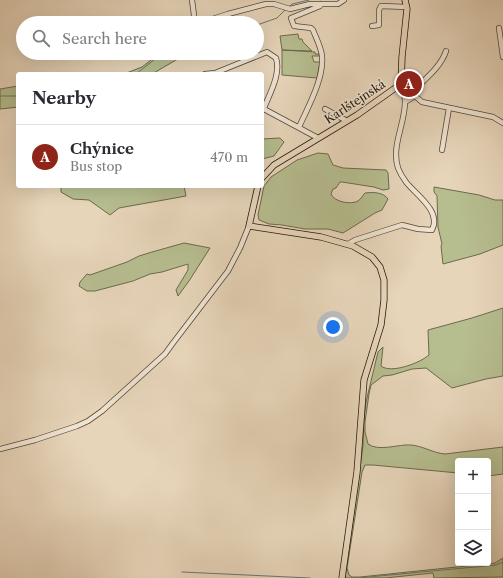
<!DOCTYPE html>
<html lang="en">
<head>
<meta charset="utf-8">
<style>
	body { margin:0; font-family:"Libre Caslon Text",serif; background:#f7f7f7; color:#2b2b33 }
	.controls { position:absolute; right:12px; bottom:12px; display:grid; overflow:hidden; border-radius:4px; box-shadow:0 4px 16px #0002 }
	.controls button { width:36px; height:36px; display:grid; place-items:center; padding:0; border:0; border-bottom:1px solid #e1e1e2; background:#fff; color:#2b2b33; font:20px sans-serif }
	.you { position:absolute; left:333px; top:327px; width:14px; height:14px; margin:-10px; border:3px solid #fff; border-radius:50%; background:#1a73e8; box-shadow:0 0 0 6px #1a73e833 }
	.badge { display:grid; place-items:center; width:26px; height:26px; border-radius:50%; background:#8f2418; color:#fff; font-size:13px; font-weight:700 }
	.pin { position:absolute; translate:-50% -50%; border:2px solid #fff; box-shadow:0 1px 4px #0006 }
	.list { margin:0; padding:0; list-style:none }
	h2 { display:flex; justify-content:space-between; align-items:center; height:52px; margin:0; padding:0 16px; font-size:17px }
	h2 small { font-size:13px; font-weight:400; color:#7c7c81 }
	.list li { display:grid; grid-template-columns:26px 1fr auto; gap:12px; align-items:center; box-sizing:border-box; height:64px; padding:0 16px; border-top:1px solid #e1e1e2 }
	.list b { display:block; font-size:15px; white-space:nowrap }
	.list p { margin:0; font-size:13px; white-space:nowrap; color:#7c7c81 }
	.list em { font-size:13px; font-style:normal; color:#7c7c81 }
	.icon { flex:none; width:22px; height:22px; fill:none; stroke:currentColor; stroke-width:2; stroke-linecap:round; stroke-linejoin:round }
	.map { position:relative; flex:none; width:503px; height:578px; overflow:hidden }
	.search { position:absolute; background:#fff; box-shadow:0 4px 16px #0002; left:16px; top:16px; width:248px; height:44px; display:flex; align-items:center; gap:10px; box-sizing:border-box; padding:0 14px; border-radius:22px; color:#7c7c81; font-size:15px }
	.panel { position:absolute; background:#fff; box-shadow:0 4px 16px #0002; left:16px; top:72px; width:248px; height:116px; border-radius:4px }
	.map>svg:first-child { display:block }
	.green { fill:#b6bd8f; stroke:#6c6a4d }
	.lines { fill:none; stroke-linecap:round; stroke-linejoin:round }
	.stream { stroke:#6a7673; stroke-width:1 }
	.minor-casing { stroke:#544637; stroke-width:6 }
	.major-casing { stroke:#23160b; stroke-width:7 }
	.minor { stroke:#efe4d2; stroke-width:4.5 }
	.major { stroke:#e7d5ba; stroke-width:5.5 }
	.labels { text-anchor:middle; stroke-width:3; stroke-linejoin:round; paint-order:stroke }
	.street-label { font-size:12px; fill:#23160b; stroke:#efe4d2 }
</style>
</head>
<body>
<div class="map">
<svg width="503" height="578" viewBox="0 0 503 578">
	<rect width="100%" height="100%" fill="#e7d5ba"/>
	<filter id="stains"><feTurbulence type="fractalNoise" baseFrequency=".005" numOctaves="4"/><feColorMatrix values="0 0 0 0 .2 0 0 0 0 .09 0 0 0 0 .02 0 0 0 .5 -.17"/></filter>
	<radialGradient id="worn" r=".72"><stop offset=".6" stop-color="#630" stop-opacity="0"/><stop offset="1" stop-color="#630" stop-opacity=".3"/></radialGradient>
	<path class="green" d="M298 34 299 39H302L303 42 312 51 282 50 280 36Z
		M282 50 315 52V54H319V56H312L314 62H320L317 78 282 75Z
		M160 53H188L152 74H124L142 67Z
		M18 86V107L0 109V89Z
		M280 138 284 142 274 156 262 159V139Z
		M318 153 328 154 333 165 343 168 386 170 388 173 389 189 383 190 374 187 342 182H340L336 188 333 189 331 194C334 202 351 205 358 201 361 199 363 195 365 193 373 192 383 192 388 199L382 210 375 213 343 233 328 229H305L282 225 269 224 259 220 258 215 264 186 271 177 297 160Z
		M61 186H184L186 196 119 208 110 215 89 200 73 199 61 192Z
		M434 187 479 195 495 200H503V245L480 254 443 264 441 246 442 244 438 227 437 196 434 192Z
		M184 243 210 248 189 281 178 296 176 290 188 270V264L162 272 150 274 133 281 95 291H87L79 286 80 282 87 274 90 275 127 262 139 256 152 252Z
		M503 308V376L486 379 452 388 426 368 412 369 392 375 383 376 371 385 369 394 365 422V432L368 444C379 452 398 444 411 445 423 446 433 453 445 454L503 447V474L488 476V461H458V473L373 465H365L362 472 347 568 349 575 352 577H360L495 563 503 558V577L434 578 433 573 385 578H345L363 446 364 419 366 402 378 352 383 347 381 366C391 374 420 363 429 355L428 330 472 318Z"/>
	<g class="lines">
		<path class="stream" d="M290 6 292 4 309 0
			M257 25 277 18 286 9
			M136 74 155 59 165 53
			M0 96H18
			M182 572 310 578
			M358 578 496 565 503 562"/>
		<defs>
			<path id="minor" d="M192 0 195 23
				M200 23 228 14 266 4H274L290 9 310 4H338L344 0
				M372 26 379 25V10L381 6 407 7
				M499 28 503 57
				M205 74 215 73 267 52 276 58C281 74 270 93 264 108
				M402 83 413 91 415 96 422 102 493 117 503 123
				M413 91C424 80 441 67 446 51
				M405 102 415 96
				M262 108 318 138
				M325 109 347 121
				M299 127C308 107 324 79 322 56 321 47 316 38 313 30L311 28 294 26 291 18 320 6 321 4
				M442 150 449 108
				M348 244 355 240 402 225 418 229 432 230C442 211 415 194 406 182 403 178 400 173 398 168 391 146 405 124 405 102 405 96 403 89 402 83
				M0 449 35 440 77 426 88 421 102 411 165 354 173 343 228 271 240 248 249 226"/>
			<path id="major" d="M262 178 274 165 357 115 401 84 402 57 407 9 405 0
				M258 186 249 226 321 237 353 246 372 257 380 267 384 280V300L381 325 364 380 357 472 342 578"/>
		</defs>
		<use href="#minor" class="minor-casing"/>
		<use href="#major" class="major-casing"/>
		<use href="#minor" class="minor"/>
		<use href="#major" class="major"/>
	</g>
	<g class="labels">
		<g class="street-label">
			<text transform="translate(355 102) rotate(-33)" y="4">Karlštejnská</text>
		</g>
	</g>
	<rect width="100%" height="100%" filter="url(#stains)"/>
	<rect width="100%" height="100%" fill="url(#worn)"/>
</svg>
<div class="controls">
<button>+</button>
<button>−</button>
<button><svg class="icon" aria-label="layers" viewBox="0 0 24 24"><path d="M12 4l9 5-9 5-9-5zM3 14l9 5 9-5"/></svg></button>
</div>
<div class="you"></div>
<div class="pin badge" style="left:409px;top:84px">A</div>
<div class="search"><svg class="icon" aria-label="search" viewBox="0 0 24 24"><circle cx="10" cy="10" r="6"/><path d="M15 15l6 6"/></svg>Search here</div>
<section class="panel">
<h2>Nearby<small></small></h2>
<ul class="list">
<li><span class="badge">A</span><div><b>Chýnice</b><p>Bus stop</p></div><em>470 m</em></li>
</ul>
</section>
</div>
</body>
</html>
